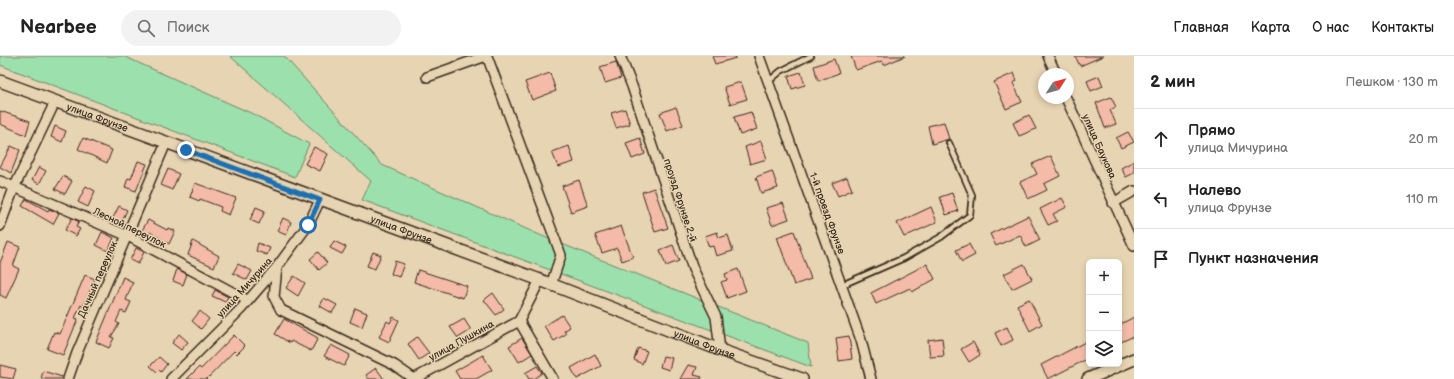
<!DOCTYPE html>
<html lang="ru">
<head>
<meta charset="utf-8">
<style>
	body { margin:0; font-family:"Balsamiq Sans",sans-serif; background:#f2f2f2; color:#222 }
	.controls { position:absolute; right:12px; bottom:12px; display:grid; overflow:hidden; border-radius:6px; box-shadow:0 2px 6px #0003 }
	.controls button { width:36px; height:36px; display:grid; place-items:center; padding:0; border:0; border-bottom:1px solid #e0e0e0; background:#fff; color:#222; font:20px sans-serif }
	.compass { position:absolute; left:1038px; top:12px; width:36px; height:36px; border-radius:50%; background:#fff; box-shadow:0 2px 6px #0003; rotate:54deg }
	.stop { position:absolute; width:12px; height:12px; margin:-9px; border:3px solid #1f6fb2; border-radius:50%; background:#fff }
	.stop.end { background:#1f6fb2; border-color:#fff; box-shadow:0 1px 4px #0008 }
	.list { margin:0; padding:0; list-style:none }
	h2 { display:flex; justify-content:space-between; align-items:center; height:52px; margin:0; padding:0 16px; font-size:17px }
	h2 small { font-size:13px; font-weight:400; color:#767676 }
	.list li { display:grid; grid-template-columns:26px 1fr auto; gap:12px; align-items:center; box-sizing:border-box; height:60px; padding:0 16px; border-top:1px solid #e0e0e0 }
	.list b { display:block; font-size:15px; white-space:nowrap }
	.list p { margin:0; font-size:13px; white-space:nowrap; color:#767676 }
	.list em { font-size:13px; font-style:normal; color:#767676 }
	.icon { flex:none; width:22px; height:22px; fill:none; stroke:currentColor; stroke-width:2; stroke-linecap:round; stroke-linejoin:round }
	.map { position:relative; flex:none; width:1134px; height:323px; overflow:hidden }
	header { display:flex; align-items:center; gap:24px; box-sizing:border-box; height:56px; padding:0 20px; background:#fff; border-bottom:1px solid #e0e0e0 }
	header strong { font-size:19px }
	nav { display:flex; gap:22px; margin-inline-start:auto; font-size:14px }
	.search { width:280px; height:36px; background:#f2f2f2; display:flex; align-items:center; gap:10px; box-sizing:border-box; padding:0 14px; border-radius:22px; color:#767676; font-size:15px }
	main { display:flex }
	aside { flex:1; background:#fff }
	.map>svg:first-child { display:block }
	.green { fill:#9ce1ad; stroke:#6c8666 }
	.building { fill:#f3bba8; stroke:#3b2a1e }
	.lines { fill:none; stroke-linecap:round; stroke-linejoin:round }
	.service-casing { stroke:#3b2a1e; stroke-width:8 }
	.minor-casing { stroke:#3b2a1e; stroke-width:12 }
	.tertiary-casing { stroke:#3b2a1e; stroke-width:14 }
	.service { stroke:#e7d4b2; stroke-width:4.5 }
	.minor { stroke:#e7d4b2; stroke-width:9 }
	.tertiary { stroke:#e7d4b2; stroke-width:11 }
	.route { stroke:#1f6fb2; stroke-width:5 }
	.labels { text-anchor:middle; stroke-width:3; stroke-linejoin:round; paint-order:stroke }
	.street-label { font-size:10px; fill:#3b2a1e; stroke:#e7d4b2 }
</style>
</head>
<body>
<header>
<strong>Nearbee</strong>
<div class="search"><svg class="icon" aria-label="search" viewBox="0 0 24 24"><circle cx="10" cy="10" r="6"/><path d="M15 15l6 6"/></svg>Поиск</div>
<nav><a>Главная</a><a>Карта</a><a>О нас</a><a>Контакты</a></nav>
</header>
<main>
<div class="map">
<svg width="1134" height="323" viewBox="0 0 1134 323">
	<rect width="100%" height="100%" fill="#e7d4b2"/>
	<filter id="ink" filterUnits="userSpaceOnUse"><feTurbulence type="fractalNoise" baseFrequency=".025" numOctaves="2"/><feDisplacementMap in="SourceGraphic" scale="8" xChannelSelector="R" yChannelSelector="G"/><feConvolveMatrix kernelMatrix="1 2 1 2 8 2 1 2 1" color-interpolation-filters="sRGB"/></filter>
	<g filter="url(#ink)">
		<path class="green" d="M0 0H123L253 58 309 88 295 121 0 9Z
			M230 0H284L382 109 542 180 808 287 811 311 362 144 371 125Z"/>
		<path class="building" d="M712 0H735L736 2 715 8Z
			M851 0H905L884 9 882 5 856 14Z
			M1075 0H1103L1080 10Z
			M834 3 839 17 818 25 814 10Z
			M616 6 621 22 605 27 600 11Z
			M801 16 805 29 792 33 788 20Z
			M550 17 556 35 532 44 525 26Z
			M1014 17 1017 25 1013 27 1022 46 1006 53 994 26Z
			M1099 20 1103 30 1091 35 1087 25Z
			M741 26 747 43 730 48 724 31Z
			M1111 41 1116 51 1110 54 1116 68 1105 72 1096 47Z
			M676 51 683 69 667 75 660 57Z
			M625 53 630 68 616 72 611 57Z
			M0 55 30 65 26 79 0 68Z
			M751 56 757 73 740 79 734 61Z
			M1029 59 1036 73 1019 80 1013 67Z
			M944 66 949 83 932 88 928 70Z
			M55 70 66 75 62 86 51 81Z
			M1128 76 1134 86 1121 92 1116 82Z
			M83 82 112 94 107 107 78 93Z
			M640 82 645 98 632 103 626 87Z
			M761 85 767 103 750 108 745 91Z
			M11 90 20 94 11 117 0 111Z
			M569 90 574 106 558 111 552 96Z
			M314 91 328 98 320 115 305 108Z
			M1051 100 1060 120 1044 128 1047 134 1028 143 1020 126 1037 118 1032 108Z
			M138 105 147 108 136 135 125 131 128 122 131 123Z
			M1134 105V117L1126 121 1121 112Z
			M39 111 46 115 39 128 32 124Z
			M168 113 179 118 172 134 161 129Z
			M772 115 778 132 761 137 756 121Z
			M63 120 72 125 65 138 55 133Z
			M847 121 852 134 838 140 832 127Z
			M579 124 588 150 571 156 562 130Z
			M195 127 236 142 229 159 220 155 221 151 200 143 199 145 190 141Z
			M86 130 95 135 88 151 78 146Z
			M654 132 668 172 655 176 642 136Z
			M952 137 958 155 946 159 940 141Z
			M1062 142 1067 151 1053 158 1057 165 1048 169 1040 153Z
			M26 143 48 155 49 153 59 157 53 168 22 150Z
			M783 147 789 163 772 169 766 152Z
			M119 150 127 154 121 167 112 164Z
			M256 151 265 155 259 168 250 164Z
			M931 151 937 166 904 181 897 167Z
			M1028 160 1040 184 1026 191 1020 179 996 190 990 178Z
			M72 162 79 166 76 171 80 173 76 180 65 174Z
			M283 162 291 166 286 179 277 175Z
			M148 164 167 174 168 172 175 175 169 188 150 176 148 180 141 176Z
			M621 170 633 201 622 205 617 192 602 197 595 179Z
			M794 175 811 223 794 229 777 181Z
			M102 176 114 182 108 195 96 189Z
			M717 176 719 182 728 179 733 195 716 200 713 190 709 191 705 180Z
			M193 185 219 200 214 211 188 199Z
			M334 185 346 191 342 198 330 192Z
			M8 186 20 191 13 210 19 213 6 242 0 239V207Z
			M258 187 270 192 267 199 256 195Z
			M969 188 975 199 962 206 956 194Z
			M673 189 679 205 666 210 660 194Z
			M136 192 144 196 138 208 130 204Z
			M318 196 327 207 319 214 310 203Z
			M373 196 381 199 375 213 367 210Z
			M395 205 404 208 399 221 391 218Z
			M238 208 252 215 247 224 233 217Z
			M927 208 935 223 912 236 910 232 876 248 871 237Z
			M1024 208 1032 223 1012 233 1004 218Z
			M177 213 187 218 183 229 173 225Z
			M738 213 746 235 727 242 721 226 727 224 725 218Z
			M418 214 467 230 463 242 414 226Z
			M85 219 95 223 83 251 81 249 75 262 78 263 63 299 47 293 54 276 60 278Z
			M294 220 305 227 298 240 286 232Z
			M123 221 133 226 126 244 131 246 126 257 121 255 116 266 119 268 111 281 114 282 109 292 96 286Z
			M215 234 228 241 225 246 212 240Z
			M493 237 504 253 496 259 484 244Z
			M324 242 337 249 332 257 320 250Z
			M1029 243 1042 268 1030 275 1017 249Z
			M355 252 367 257 362 271 350 266Z
			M200 255 209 263 201 273 192 265Z
			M562 259 570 271 564 275 566 278 554 285 544 270Z
			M393 261 399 264 389 286 379 281 387 265 390 267Z
			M1134 261V280L1119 287V269Z
			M284 263 318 282 311 295 291 285 290 287 275 278Z
			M464 263 471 274 458 282 450 271Z
			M1007 271 1013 284 1001 290 995 277Z
			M179 278 188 286 181 294 172 287Z
			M234 279 245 290 237 298 234 295 207 323H187L199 311 201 313Z
			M849 280 852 303 839 305 836 282Z
			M417 281 429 297 419 304 408 288Z
			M522 282 532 298 519 306 509 290Z
			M942 282 944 300 930 301 928 284Z
			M1089 284V302L1048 323 1041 309Z
			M973 286 980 299 969 306 961 293Z
			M331 289 350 299 344 310 324 300Z
			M638 292 647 295 642 308 634 304Z
			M595 298 601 310 577 323 571 312Z
			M483 299 492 314 476 323H460L455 315Z
			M663 300 672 302 669 314 660 311Z
			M159 301 167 308 161 316 159 314 157 316 150 310Z
			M0 309 16 313 13 323 0 321Z
			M688 309 697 311 694 319 702 321 701 323H680Z
			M537 310 542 317 533 323H529L525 317Z
			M376 312 384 323H369L366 319Z
			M43 315 62 321V323H41Z"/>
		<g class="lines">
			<defs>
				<path id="service" d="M769 25 781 15 811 0
					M842 229 904 202 941 181 970 159 972 139 949 87"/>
				<path id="minor" d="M487 0 561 199 551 229
					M620 0 632 30 693 213 716 261 720 294
					M759 0 861 284 871 323
					M1048 0 1056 18
					M427 21 486 0
					M1066 42 1134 190
					M0 125 128 180 247 244
					M1113 147 1134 135
					M0 170 14 132 55 46
					M277 211 274 241 281 254 394 309 414 323 519 265
					M519 265 553 323
					M519 265 540 224
					M68 323 77 297 166 87
					M171 323 241 253 277 211 308 169 320 144"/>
				<g id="tertiary">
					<path id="s1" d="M0 25 540 224 720 294 802 323"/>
					<path d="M1088 323 1134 303"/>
				</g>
			</defs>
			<use href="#service" class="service-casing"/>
			<use href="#minor" class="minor-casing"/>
			<use href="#tertiary" class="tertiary-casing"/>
			<use href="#service" class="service"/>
			<use href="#minor" class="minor"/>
			<use href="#tertiary" class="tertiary"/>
		</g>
	</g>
	<g class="lines" filter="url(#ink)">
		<path class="route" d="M186 94 320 144 308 169"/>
	</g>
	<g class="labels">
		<g class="street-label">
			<text dy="4" stroke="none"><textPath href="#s1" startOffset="104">улица Фрунзе</textPath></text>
			<text transform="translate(1100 90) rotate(66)" y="4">улица Баукова</text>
			<text transform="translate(681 144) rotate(72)" y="4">проузд Фрунзе 2-й</text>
			<text transform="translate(828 157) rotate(70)" y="4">1-й проезд Фрунзе</text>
			<text transform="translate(130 171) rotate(26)" y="4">Лесной переулок</text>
			<text dy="4" stroke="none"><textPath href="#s1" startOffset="428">улица Фрунзе</textPath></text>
			<text transform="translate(97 223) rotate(-66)" y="4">Дачный переулок</text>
			<text transform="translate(244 231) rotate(-48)" y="4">улица Мичурина</text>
			<text transform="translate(461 284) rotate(-29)" y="4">улица Пушкина</text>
			<text dy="4" stroke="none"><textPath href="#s1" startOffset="752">улица Фрунзе</textPath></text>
		</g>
	</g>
</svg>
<div class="controls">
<button>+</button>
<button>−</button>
<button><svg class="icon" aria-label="layers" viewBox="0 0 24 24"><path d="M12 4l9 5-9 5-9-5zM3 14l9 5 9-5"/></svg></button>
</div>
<svg class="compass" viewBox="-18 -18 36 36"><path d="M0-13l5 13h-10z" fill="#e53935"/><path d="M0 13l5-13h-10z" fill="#767676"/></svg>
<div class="stop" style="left:308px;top:169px"></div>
<div class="stop end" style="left:186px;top:94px"></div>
</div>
<aside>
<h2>2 мин<small>Пешком · 130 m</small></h2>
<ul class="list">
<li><svg class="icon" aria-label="ahead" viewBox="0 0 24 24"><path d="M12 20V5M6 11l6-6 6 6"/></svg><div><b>Прямо</b><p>улица Мичурина</p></div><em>20 m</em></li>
<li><svg class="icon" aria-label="left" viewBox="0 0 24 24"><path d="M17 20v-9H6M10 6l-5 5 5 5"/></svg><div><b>Налево</b><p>улица Фрунзе</p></div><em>110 m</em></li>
<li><svg class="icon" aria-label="arrive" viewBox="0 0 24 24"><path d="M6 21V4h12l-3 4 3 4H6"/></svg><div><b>Пункт назначения</b></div></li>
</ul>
</aside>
</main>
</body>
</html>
